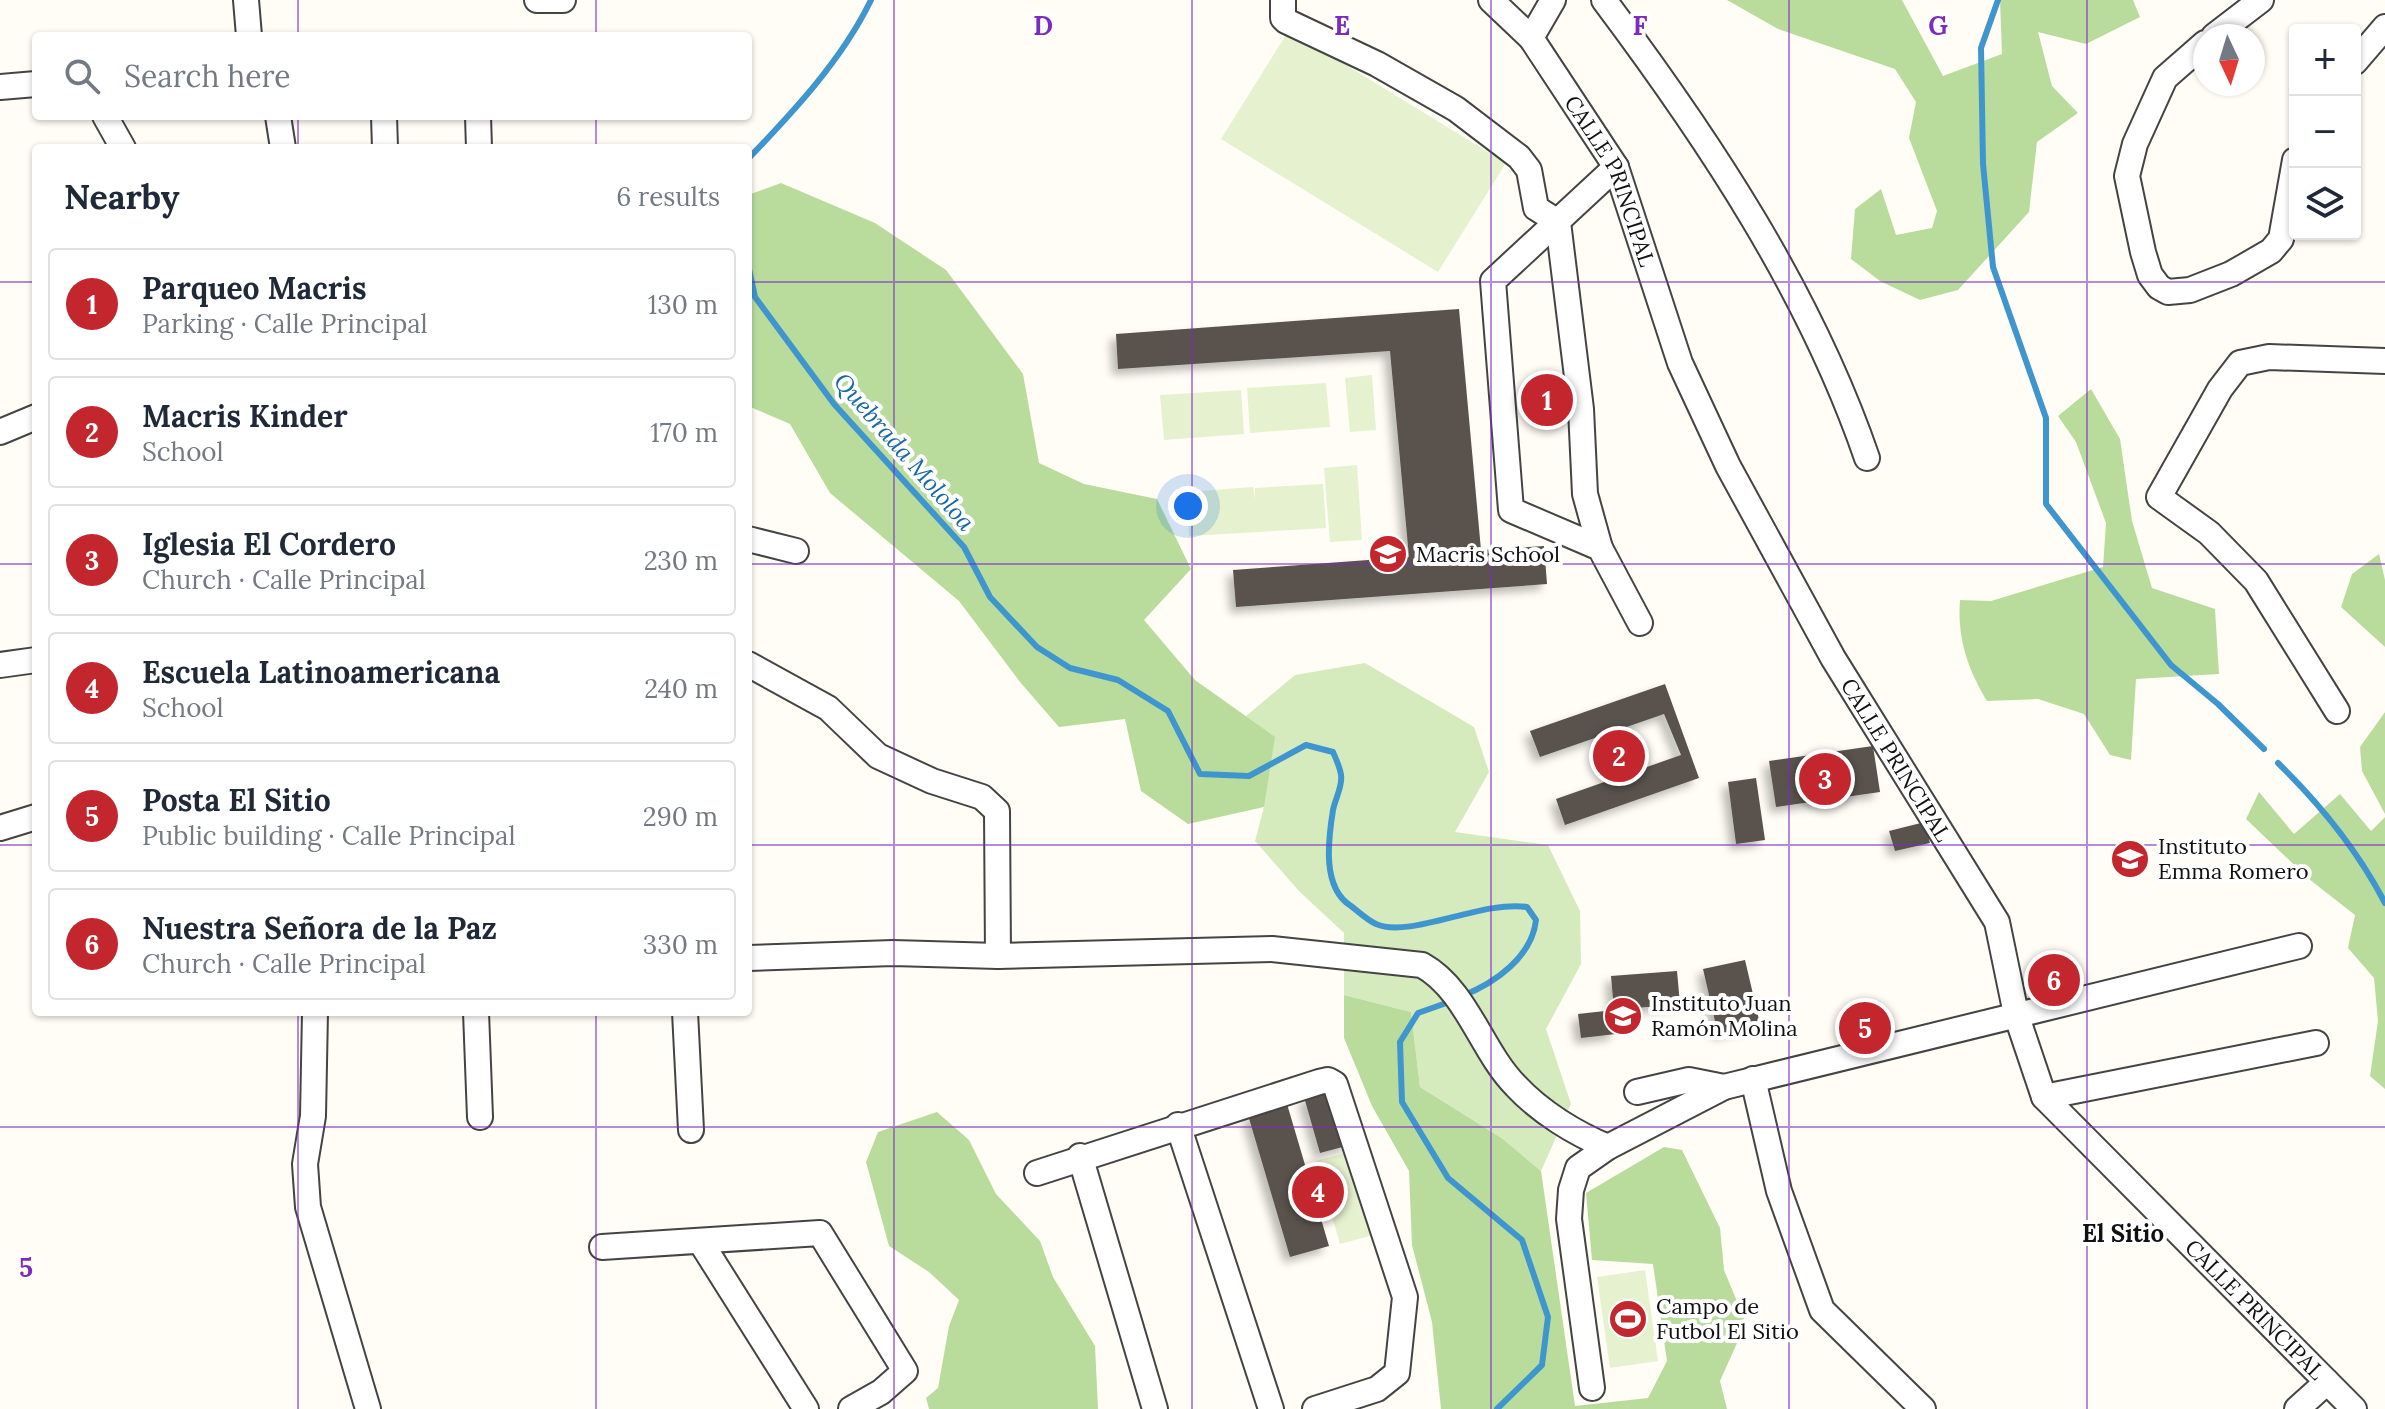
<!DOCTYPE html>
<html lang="en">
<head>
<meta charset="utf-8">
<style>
	body { margin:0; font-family:Lora,serif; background:#f6f6f7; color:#1f2937 }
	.controls { position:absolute; right:24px; top:24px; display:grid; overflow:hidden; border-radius:8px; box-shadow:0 2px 6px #0004 }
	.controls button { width:72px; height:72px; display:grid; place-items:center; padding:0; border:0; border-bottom:2px solid #e0e1e3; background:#fff; color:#1f2937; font:40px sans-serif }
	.compass { position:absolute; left:2193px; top:24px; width:72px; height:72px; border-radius:50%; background:#fff; box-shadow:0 2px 6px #0004; rotate:176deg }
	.you { position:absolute; left:1188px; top:506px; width:28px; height:28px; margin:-20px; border:6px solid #fff; border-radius:50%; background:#1a73e8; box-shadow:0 0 0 12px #1a73e833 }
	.badge { display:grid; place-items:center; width:52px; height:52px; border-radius:50%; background:#c4262e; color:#fff; font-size:26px; font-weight:700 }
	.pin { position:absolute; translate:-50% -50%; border:4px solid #fff; box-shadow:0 2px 8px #0006 }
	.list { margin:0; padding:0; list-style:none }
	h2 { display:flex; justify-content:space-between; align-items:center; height:104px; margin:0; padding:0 32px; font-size:34px }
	h2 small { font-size:26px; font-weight:400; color:#747a83 }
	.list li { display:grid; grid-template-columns:52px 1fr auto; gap:24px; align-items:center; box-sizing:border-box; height:112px; margin:0 16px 16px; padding:0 16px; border:2px solid #e0e1e3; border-radius:8px }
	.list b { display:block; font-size:30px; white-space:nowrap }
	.list p { margin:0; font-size:26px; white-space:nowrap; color:#747a83 }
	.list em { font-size:26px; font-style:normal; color:#747a83 }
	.icon { flex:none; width:44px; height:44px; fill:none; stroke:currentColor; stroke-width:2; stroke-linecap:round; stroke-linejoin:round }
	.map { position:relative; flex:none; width:2385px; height:1409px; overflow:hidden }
	.search { position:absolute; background:#fff; box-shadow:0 2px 6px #0004; left:32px; top:32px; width:720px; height:88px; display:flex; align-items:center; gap:20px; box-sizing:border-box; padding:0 28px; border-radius:8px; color:#747a83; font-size:30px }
	.panel { position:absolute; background:#fff; box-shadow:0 2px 6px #0004; left:32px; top:144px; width:720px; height:872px; border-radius:8px }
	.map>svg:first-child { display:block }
	.green { fill:#d5ebbd }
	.forest { fill:#b9dc9c }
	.pitch { fill:#e6f2cf }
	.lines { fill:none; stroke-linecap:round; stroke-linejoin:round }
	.stream { stroke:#3f96cf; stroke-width:6 }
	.building { fill:#5a524d; filter:url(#shadow) }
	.minor-casing { stroke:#444; stroke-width:28 }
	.minor { stroke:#fff; stroke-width:24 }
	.grid { fill:none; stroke:#7b2cbf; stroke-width:2; stroke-opacity:0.55 }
	.labels { text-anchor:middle; stroke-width:8; stroke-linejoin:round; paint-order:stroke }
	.street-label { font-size:22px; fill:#111; stroke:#fff }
	.poi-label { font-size:22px; fill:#111; stroke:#fff; text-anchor:start }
	.water-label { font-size:24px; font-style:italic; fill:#1768a6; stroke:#fff }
	.neighbourhood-label { font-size:24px; font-weight:bold; fill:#111; stroke:#fff }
	.grid-label { font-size:26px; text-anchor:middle; font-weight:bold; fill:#7b2cbf; stroke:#fff; stroke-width:8; stroke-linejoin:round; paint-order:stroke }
</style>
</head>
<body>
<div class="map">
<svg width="2385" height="1409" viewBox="0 0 2385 1409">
	<defs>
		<filter id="shadow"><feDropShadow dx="-6" dy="6" stdDeviation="4" flood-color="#0004"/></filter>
	</defs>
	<rect width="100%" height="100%" fill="#fffdf5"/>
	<path class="green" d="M1365 663 1474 727 1489 772 1455 832 1548 845 1580 911 1581 964 1546 1029 1571 1104 1541 1171 1503 1139 1420 1087 1411 1012 1344 995V933L1299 891 1255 841 1264 807 1246 716 1295 675Z"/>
	<path class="forest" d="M1727 0H1902L1943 76 2002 54 2000 0H2133L2140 17 2086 44 2038 32 2052 86 2078 113 2037 142 2029 212 1958 290 1920 300 1880 281 1851 259 1855 209 1881 189 1896 235 1932 228 1937 211 1909 138 1916 102 1895 69 1778 29Z
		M781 183 875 223 946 270 1023 374 1039 463 1084 484 1157 499 1191 569 1144 620 1195 680 1275 737 1264 807 1188 824 1141 791 1125 719 1059 727 1020 682 959 601 830 493 790 424 748 406V195Z
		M2091 389 2120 439 2132 521 2152 588 2215 609 2219 674 2136 679 2131 760 2110 755 2084 714 2038 699 1987 701C1968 670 1957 638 1960 600L1991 601 2103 567 2106 523 2076 442 2058 416Z
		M2379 554 2385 580V647L2341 607 2352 574Z
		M2385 712V814L2362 771 2360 747Z
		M2259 792 2294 834 2340 794 2371 831 2385 817V1089L2370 1076 2378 1021 2374 978 2348 948 2355 915 2309 879 2246 819Z
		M1344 995 1411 1012 1420 1087 1503 1139 1541 1171 1575 1406 1648 1398 1667 1361 1653 1264 1592 1260 1586 1193 1664 1147 1682 1150 1720 1228 1724 1270 1746 1323 1720 1381 1727 1409H1441L1432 1322 1412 1245 1409 1171 1372 1106 1344 1038Z
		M937 1112 969 1140 996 1194 1040 1241 1053 1277 1095 1346 1098 1409H929L926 1398 938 1388 949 1326 959 1300 929 1272 889 1246 866 1162 878 1132Z"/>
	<path class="pitch" d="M1289 30 1506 163 1438 272 1221 139Z
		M1372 375 1376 430 1350 432 1345 378Z
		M1326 383 1330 427 1250 433 1247 388Z
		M1241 390 1244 434 1164 440 1160 395Z
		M1357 465 1362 540 1330 542 1324 468Z
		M1323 484 1326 528 1189 536 1186 492 1253 487 1255 499V488Z
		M1353 1151 1377 1234 1340 1244 1316 1161Z
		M1645 1270 1658 1361 1610 1368 1597 1277Z"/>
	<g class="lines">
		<path class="stream" d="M1998 0 1981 48 1983 164 1993 267 2046 418V504L2171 665 2218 704 2264 749
			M748 159C793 112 842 60 871 0
			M748 264 755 297 834 404 964 547 990 597 1037 647 1070 668 1118 680 1168 711 1200 774 1249 776 1306 745 1333 752C1336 759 1340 767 1341 775 1343 786 1335 799 1333 810 1328 841 1322 888 1351 906 1359 912 1367 920 1376 924 1410 939 1482 900 1527 907L1536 920C1532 957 1495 983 1462 996
			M2278 763C2320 804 2358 851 2385 903
			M1452 1001 1418 1013 1400 1042 1402 1102 1448 1178 1522 1240 1548 1317 1542 1365 1497 1409"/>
	</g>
	<path class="building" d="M1459 309 1481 550 1544 546 1547 584 1236 607 1233 570 1409 557 1390 351 1118 369 1116 334Z
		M1665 684 1699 778 1565 825 1556 799 1681 755 1664 714 1540 757 1530 731Z
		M1873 746 1880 792 1776 807 1769 761Z
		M1756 778 1765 840 1736 844 1728 782Z
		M1925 822 1930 843 1895 851 1889 831Z
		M2062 957 2071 998 2042 1004 2034 963Z
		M1745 960 1760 1024 1718 1034 1703 969Z
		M1677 971 1680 1004 1614 1010 1611 976Z
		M1614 1010 1616 1034 1581 1038 1578 1014Z
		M1334 1089 1350 1145 1320 1153 1304 1097Z
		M1287 1104 1329 1246 1290 1257 1248 1115Z"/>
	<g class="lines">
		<defs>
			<g id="minor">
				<path d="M246 0 249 36"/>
				<path d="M537 0H563"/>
				<path d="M1283 0V18L1286 21 1377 64 1456 109 1519 157 1529 170 1536 208 1558 222 1581 409 1585 494 1600 548"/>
				<path id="s1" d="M1491 0 1531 38 1616 167 1680 363 1728 466 1833 658 1997 922 2016 1014 2044 1097 2354 1409"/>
				<path d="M1604 0C1709 140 1810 292 1867 458"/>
				<path d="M2214 36 2261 0"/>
				<path d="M1531 38 1553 0"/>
				<path d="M2205 43 2165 78 2135 144 2127 176 2143 252 2150 275 2159 287 2168 292 2190 290 2231 274 2271 251 2281 239 2295 160"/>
				<path d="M2355 62 2385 27"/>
				<path d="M0 87 36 84"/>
				<path d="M105 116 123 148"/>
				<path d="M278 116 283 148"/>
				<path d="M384 116 385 148"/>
				<path d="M478 116 479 148"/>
				<path d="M1616 167 1493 281 1511 510 1600 548 1640 623"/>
				<path d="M0 432 36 417"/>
				<path d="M748 539 796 551"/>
				<path d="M748 664 828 708 878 756 932 781 982 797 997 811 998 956 1272 949 1422 965C1467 990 1481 1051 1516 1086 1540 1112 1576 1134 1608 1147"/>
				<path d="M0 665 36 660"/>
				<path d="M2337 711 2256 581 2209 533 2159 497 2220 389 2240 363 2269 357 2385 361"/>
				<path d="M0 828 36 817"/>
				<path d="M748 958 893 953 998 956"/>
				<path d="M315 1012 313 1116 305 1164 308 1207 368 1409"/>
				<path d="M476 1012 480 1117"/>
				<path d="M685 1012 691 1130"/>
				<path d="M1753 1079 1779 1191 1822 1310 1923 1409"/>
				<path d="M1637 1092 1689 1080 1724 1087"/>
				<path d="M2044 1097 2316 1043"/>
				<path d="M1178 1125 1271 1409"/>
				<path d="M1080 1156 1155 1409"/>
				<path d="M1037 1173 1319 1082 1328 1080 1335 1084 1405 1297 1397 1373 1377 1389 1315 1409"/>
				<path d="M700 1241 806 1409"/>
				<path d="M602 1247 820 1233 905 1371 881 1392 851 1409"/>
				<path d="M1592 1388 1569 1219 1571 1190 1578 1168 1608 1147 1724 1087 2299 946"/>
				<path d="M2297 1409 2327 1382"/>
			</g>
		</defs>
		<use href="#minor" class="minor-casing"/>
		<use href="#minor" class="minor"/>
	</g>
	<path class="grid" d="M298 0V36M596 0V36M894 0V1409M1192 0V1409M1491 0V1409M1789 0V1409M2087 0V1409M298 116V148M596 116V148M0 282H36M748 282H2385M0 564H36M748 564H2385M0 845H36M748 845H2385M298 1012V1409M596 1012V1409M0 1127H2385"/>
	<defs>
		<symbol id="school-disc" viewBox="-11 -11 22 22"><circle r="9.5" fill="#c4262e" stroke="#fff"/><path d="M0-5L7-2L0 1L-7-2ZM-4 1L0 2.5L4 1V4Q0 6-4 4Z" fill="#fff"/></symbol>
		<symbol id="stadium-disc" viewBox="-11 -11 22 22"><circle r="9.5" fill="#c4262e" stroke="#fff"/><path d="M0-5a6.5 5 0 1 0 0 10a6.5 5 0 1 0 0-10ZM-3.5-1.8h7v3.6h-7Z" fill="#fff"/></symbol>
	</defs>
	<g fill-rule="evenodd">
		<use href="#school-disc" x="1366" y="532" width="44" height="44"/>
		<use href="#school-disc" x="2108" y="837" width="44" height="44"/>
		<use href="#school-disc" x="1601" y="994" width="44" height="44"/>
		<use href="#stadium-disc" x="1606" y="1297" width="44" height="44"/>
	</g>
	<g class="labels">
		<g class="street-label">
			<text dy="8" stroke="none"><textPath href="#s1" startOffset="220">CALLE PRINCIPAL</textPath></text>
			<text dy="8" stroke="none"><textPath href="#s1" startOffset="868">CALLE PRINCIPAL</textPath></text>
			<text dy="8" stroke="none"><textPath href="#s1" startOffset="1540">CALLE PRINCIPAL</textPath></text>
		</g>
		<g class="poi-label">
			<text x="1416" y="562">Macris School</text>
			<text x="2158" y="854">Instituto<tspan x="2158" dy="25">Emma Romero</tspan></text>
			<text x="1651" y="1011">Instituto Juan<tspan x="1651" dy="25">Ramón Molina</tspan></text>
			<text x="1656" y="1314">Campo de<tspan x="1656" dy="25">Futbol El Sitio</tspan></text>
		</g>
		<g class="water-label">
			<text transform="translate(904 452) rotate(49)" y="8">Quebrada Mololoa</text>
		</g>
		<g class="neighbourhood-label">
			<text x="2123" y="1242">El Sitio</text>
		</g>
	</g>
	<g class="grid-label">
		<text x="1043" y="35">D</text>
		<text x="1342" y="35">E</text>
		<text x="1640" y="35">F</text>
		<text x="1938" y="35">G</text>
		<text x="26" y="1277">5</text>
	</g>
</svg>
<div class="controls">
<button>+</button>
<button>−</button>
<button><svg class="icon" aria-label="layers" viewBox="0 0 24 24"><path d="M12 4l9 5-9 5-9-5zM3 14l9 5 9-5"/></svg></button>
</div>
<svg class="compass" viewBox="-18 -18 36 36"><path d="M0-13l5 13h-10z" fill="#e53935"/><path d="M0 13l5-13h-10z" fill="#747a83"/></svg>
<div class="you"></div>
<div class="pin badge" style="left:1547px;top:400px">1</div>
<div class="pin badge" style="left:1619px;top:756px">2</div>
<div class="pin badge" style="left:1825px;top:779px">3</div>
<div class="pin badge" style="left:1318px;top:1192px">4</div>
<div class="pin badge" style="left:1865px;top:1028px">5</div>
<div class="pin badge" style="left:2054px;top:980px">6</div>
<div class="search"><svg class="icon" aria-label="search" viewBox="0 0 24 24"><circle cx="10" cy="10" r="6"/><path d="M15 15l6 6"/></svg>Search here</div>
<section class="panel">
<h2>Nearby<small>6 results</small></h2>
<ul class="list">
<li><span class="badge">1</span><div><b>Parqueo Macris</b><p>Parking · Calle Principal</p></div><em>130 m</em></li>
<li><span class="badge">2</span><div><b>Macris Kinder</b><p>School</p></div><em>170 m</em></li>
<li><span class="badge">3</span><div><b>Iglesia El Cordero</b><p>Church · Calle Principal</p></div><em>230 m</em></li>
<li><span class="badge">4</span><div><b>Escuela Latinoamericana</b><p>School</p></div><em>240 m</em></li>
<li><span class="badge">5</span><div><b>Posta El Sitio</b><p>Public building · Calle Principal</p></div><em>290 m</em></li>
<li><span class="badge">6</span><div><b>Nuestra Señora de la Paz</b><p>Church · Calle Principal</p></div><em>330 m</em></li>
</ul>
</section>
</div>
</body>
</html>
